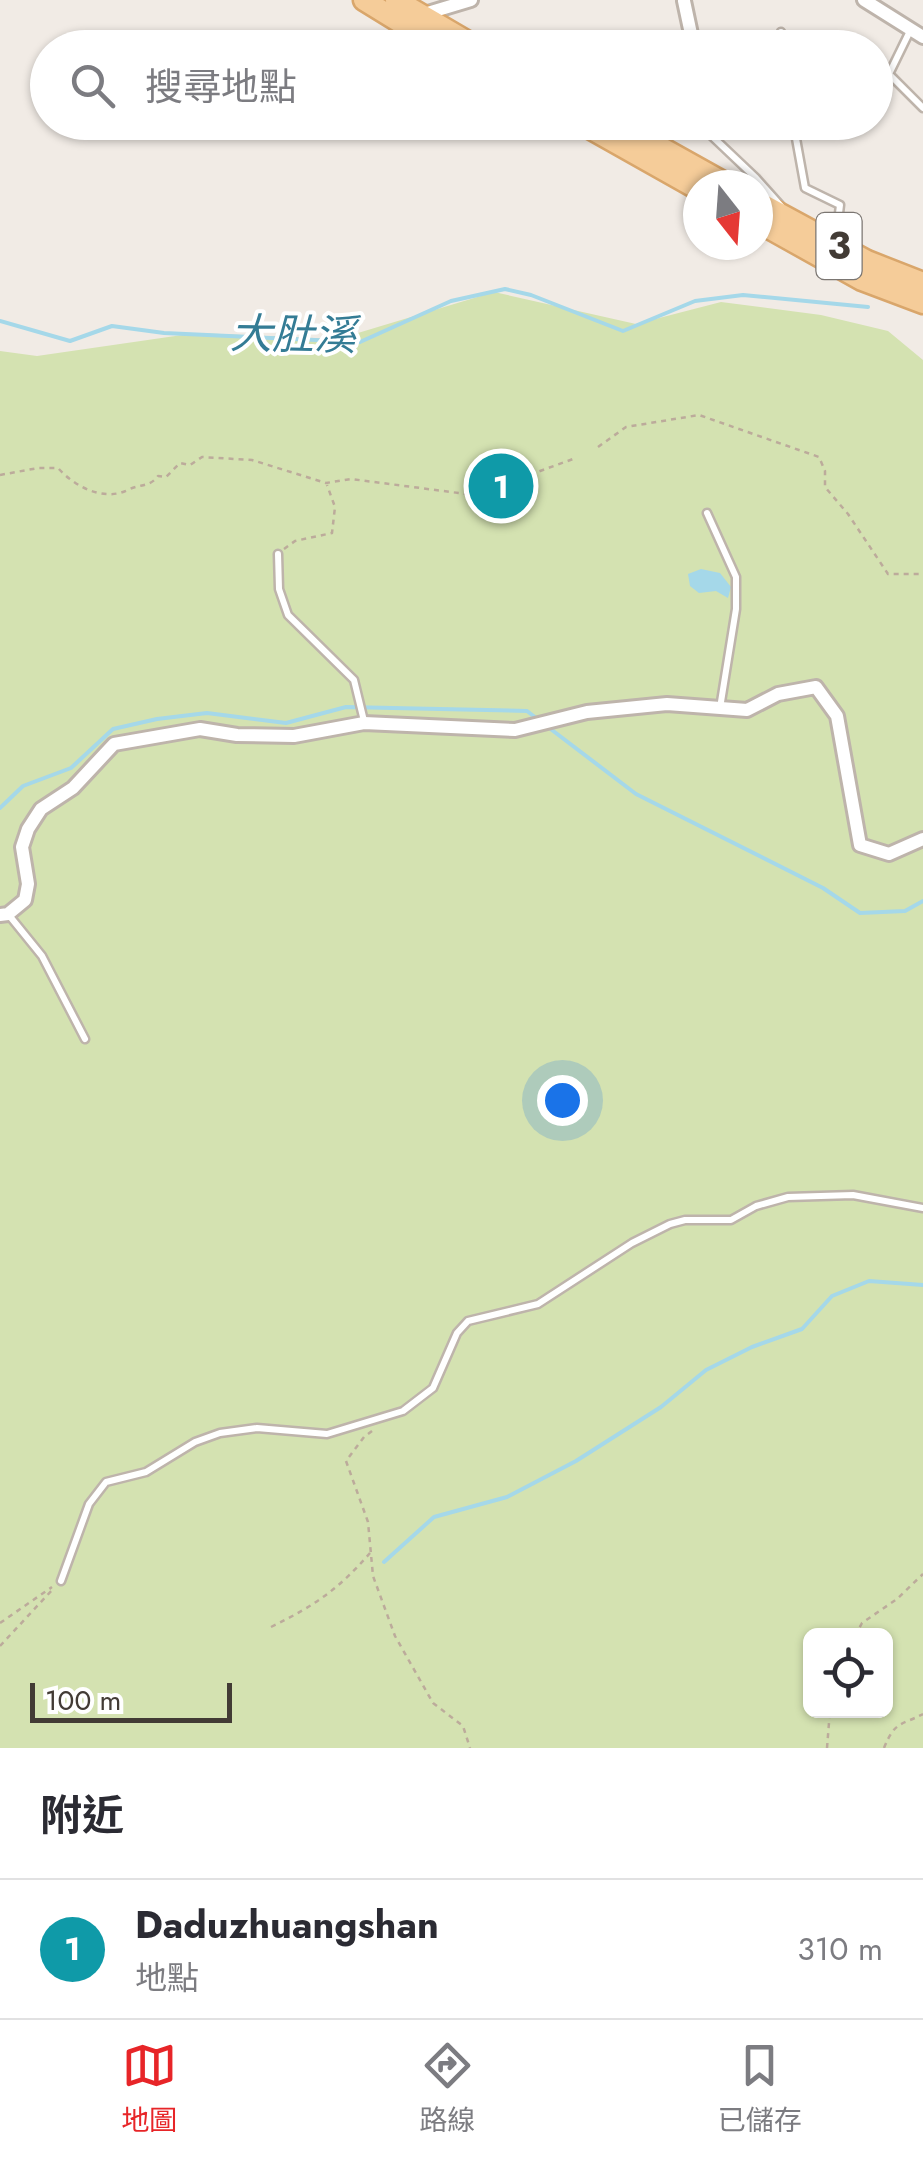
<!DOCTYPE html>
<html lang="zh-TW">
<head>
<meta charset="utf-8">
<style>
	body { margin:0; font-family:Jost,"Noto Sans TC",sans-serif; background:#f7f7f7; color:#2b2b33 }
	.controls { position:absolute; right:30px; bottom:30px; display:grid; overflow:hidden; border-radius:15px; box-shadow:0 2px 8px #0004 }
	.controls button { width:90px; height:90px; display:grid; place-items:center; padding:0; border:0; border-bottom:2px solid #e1e1e2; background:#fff; color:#2b2b33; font:50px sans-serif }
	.compass { position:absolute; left:683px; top:170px; width:90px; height:90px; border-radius:50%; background:#fff; box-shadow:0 2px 8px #0004; rotate:163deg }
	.scale { position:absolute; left:30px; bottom:25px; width:202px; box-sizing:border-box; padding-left:10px; border:5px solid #423b35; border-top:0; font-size:28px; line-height:35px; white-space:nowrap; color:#423b35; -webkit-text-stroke:8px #fff; paint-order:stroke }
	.you { position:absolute; left:562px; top:1100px; width:35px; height:35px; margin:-25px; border:8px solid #fff; border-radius:50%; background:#1a73e8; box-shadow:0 0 0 15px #1a73e833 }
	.badge { display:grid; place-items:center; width:65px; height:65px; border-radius:50%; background:#e72528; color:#fff; font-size:32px; font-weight:700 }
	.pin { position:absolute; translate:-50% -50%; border:5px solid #fff; box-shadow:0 2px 10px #0006 }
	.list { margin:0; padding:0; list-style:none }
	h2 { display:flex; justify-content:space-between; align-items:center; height:130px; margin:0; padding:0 40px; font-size:42px }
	h2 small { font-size:32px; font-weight:400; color:#7c7c81 }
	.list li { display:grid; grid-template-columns:65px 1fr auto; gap:30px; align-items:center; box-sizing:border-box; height:140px; padding:0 40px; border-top:2px solid #e1e1e2 }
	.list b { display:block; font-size:38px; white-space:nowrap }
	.list p { margin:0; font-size:32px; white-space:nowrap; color:#7c7c81 }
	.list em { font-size:32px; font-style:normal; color:#7c7c81 }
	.icon { flex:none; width:55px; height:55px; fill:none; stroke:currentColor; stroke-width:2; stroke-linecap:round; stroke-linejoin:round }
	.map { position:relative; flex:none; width:923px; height:1748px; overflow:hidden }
	.search { position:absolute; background:#fff; box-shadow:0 2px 8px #0004; left:30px; right:30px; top:30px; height:110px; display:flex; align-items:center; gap:25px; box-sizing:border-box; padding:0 35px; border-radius:55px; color:#7c7c81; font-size:38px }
	.sheet { height:270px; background:#fff }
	nav { display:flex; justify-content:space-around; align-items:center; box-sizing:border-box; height:140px; border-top:2px solid #e1e1e2; background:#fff; font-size:28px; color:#7c7c81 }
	nav a { display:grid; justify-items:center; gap:5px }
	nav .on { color:#e72528 }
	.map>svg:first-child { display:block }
	.green { fill:#d4e2b1; fill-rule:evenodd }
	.water { fill:#a5d8e9 }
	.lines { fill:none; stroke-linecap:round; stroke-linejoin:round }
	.stream { stroke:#a5d8e9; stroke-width:4 }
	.service-casing { stroke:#beb4ab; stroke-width:11 }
	.minor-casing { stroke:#beb4ab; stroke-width:18 }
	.primary-casing { stroke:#d9a66b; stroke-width:25 }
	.path { stroke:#bcab9b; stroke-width:2.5; stroke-dasharray:5 5; stroke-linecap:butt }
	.service { stroke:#fff; stroke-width:6 }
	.minor { stroke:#fff; stroke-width:12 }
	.primary { stroke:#f5cc99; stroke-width:20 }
	.labels { text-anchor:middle; stroke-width:8; stroke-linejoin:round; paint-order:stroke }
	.shield { fill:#fff; stroke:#7b7672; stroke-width:2.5 }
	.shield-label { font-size:38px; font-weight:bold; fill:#423b35 }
	.water-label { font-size:42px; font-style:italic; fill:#347c95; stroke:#fff }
</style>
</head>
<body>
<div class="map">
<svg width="923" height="1748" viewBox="0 0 923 1748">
	<rect width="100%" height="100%" fill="#f1ebe5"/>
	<path class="green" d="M494 292 636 324 721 302 821 315 888 331 923 360V1748H0V351L37 356 196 333 338 339ZM810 1636H886V1710H810Z"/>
	<path class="water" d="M701 569 720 573 731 587 728 598 716 591 699 593 690 586 688 574Z"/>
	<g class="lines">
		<path class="stream" d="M0 321 70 341 112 326 164 333 360 342 451 301 505 289 531 295 623 331 695 301 743 295 868 307
			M548 727 636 794 823 888 860 913 905 911 923 901
			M0 808 23 786 71 768 113 729 157 719 207 713 286 723 346 707 527 711 540 721
			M384 1562 434 1517 507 1497 576 1461 661 1407 706 1370 752 1347 802 1329 832 1296 869 1281 923 1285"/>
		<defs>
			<path id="service" d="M910 31 889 74 923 108
				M781 32 782 48
				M697 122 756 178 781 206
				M806 122 795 133 805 188 840 205 836 238
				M707 513 736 577V609L720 708
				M278 554 279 589 288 615 354 680 364 721
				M8 914 42 956 85 1039
				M61 1581 89 1504 106 1482 146 1472 195 1442 220 1433 257 1428 327 1434 403 1411 433 1388 457 1333 468 1321 538 1304 632 1243 670 1224 685 1220H731L756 1206 788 1197 853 1195 923 1208"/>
			<path id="minor" d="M864 0 923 37
				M684 1 694 48
				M421 15 471 0
				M646 145 660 122
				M0 915 8 914 25 900 28 884 22 847 28 829 41 809 73 788 114 744 200 729 237 735 294 736 364 723 515 730 587 712 667 704 747 710 778 694 816 687 837 716 860 845 889 854 923 839"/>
			<path id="primary" d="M364 0 442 48
				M396 0 478 48
				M579 122 698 189
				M615 122 728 185
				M758 202 867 261 923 283
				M758 222 862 280 923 303"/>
		</defs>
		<use href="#service" class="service-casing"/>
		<use href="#minor" class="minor-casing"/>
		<use href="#primary" class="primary-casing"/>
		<path class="path" d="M598 447 626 427 699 415 819 457 825 471V487L848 514 888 574H923
			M0 475 38 468H58C77 489 106 502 130 489 141 484 150 487 158 476L166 477 180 463 190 465 202 457 252 460 326 483 351 479 474 495 573 459
			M284 549 295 541 332 533 335 507 327 485
			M372 1431 364 1437 346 1461 368 1522 373 1576 395 1636 433 1703 463 1726 470 1748
			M0 1623 52 1587
			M271 1627C314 1606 339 1589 370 1553
			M855 1636 862 1623 897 1599 923 1574
			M0 1646 53 1589
			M827 1748 830 1710
			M884 1748C895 1721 900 1726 923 1714"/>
		<use href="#service" class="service"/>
		<use href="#minor" class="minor"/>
		<use href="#primary" class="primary"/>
	</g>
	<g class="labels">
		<rect class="shield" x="816.5" y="213" width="45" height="66" rx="8"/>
		<g class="shield-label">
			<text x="839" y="259">3</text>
		</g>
		<g class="water-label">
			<text transform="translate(293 334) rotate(1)" y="15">大肚溪</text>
		</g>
	</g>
</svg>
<div class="controls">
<button><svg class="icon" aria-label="locate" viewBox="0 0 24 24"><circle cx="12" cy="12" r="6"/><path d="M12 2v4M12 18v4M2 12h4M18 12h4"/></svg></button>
</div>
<svg class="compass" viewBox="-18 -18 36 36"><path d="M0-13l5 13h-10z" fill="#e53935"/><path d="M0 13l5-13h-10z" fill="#7c7c81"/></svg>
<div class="scale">100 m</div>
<div class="you"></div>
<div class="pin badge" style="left:501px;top:486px;background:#0f9aa8">1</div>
<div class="search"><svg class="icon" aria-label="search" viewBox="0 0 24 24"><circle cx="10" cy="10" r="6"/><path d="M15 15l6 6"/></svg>搜尋地點</div>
</div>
<section class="sheet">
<h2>附近<small></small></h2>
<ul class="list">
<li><span class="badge" style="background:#0f9aa8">1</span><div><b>Daduzhuangshan</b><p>地點</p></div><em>310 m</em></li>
</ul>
</section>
<nav>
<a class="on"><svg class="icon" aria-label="map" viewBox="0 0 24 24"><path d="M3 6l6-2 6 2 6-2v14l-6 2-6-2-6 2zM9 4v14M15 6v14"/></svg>地圖</a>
<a><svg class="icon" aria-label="directions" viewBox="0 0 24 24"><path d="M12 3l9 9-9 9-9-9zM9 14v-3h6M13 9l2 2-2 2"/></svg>路線</a>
<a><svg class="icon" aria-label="saved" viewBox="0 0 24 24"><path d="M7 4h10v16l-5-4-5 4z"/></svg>已儲存</a>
</nav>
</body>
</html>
